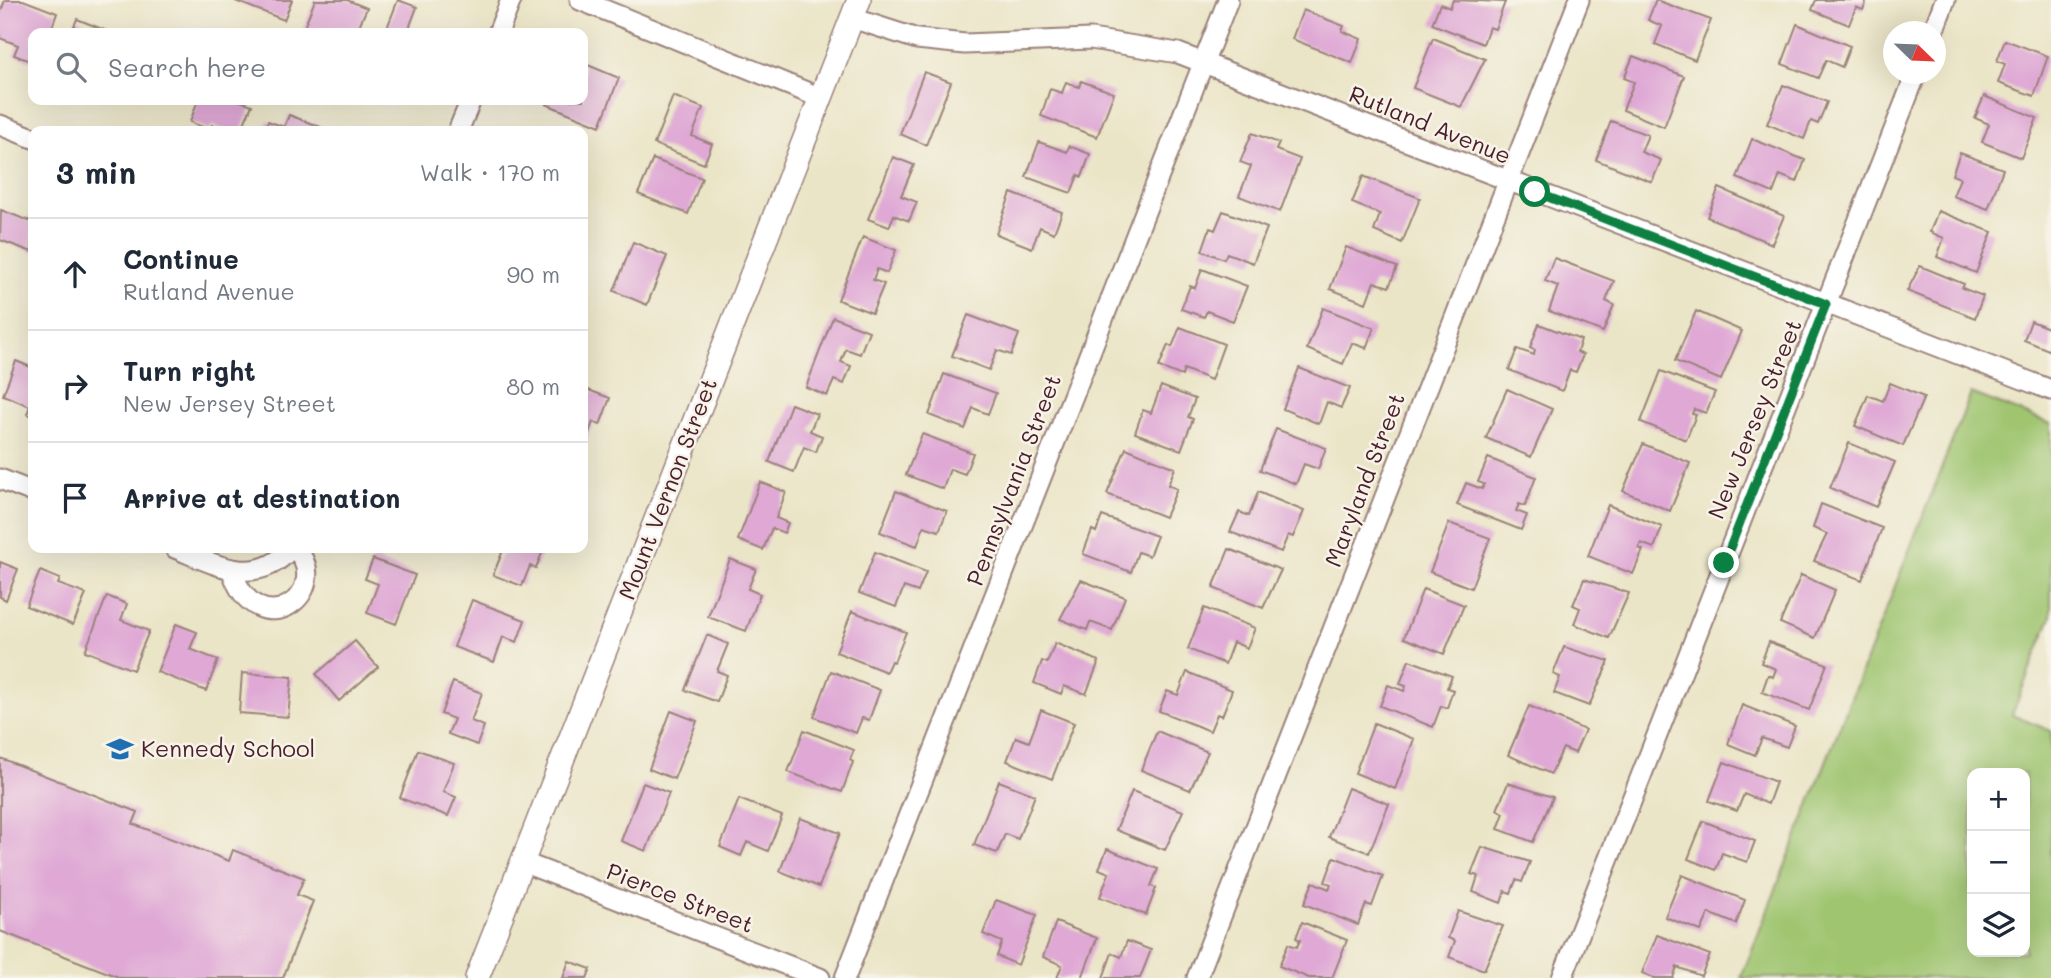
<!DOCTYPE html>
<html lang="en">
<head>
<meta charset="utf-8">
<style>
	body { margin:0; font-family:Mali,sans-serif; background:#f2f2f3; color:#1f2937 }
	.controls { position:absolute; right:21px; bottom:21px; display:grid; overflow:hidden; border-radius:14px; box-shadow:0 7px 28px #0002 }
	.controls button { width:63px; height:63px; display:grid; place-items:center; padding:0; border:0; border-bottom:2px solid #e0e1e3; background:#fff; color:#1f2937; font:35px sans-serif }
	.compass { position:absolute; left:1883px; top:21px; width:63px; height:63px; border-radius:50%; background:#fff; box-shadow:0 7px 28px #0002; rotate:113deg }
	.stop { position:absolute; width:21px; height:21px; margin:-16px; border:5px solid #0b8043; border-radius:50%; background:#fff }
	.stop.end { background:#0b8043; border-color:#fff; box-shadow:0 2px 7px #0008 }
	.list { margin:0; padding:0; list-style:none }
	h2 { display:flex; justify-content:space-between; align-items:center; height:91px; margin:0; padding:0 28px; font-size:30px }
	h2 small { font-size:23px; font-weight:400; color:#747a83 }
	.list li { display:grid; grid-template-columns:46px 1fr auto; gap:21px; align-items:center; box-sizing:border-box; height:112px; padding:0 28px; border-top:2px solid #e0e1e3 }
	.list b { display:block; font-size:26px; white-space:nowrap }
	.list p { margin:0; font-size:23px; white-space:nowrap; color:#747a83 }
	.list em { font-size:23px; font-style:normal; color:#747a83 }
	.icon { flex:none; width:38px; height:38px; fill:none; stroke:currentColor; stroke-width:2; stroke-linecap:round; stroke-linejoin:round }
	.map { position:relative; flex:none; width:2051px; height:978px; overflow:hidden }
	.search { position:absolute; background:#fff; box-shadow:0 7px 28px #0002; left:28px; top:28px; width:560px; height:77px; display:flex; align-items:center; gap:18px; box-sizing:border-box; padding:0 24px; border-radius:14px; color:#747a83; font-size:26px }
	.panel { position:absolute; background:#fff; box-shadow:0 7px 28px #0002; left:28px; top:126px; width:560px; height:427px; border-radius:14px }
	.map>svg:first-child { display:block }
	.green { fill:#9fc570; stroke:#74724e; stroke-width:2; fill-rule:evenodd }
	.building { fill:#dfa8d5 }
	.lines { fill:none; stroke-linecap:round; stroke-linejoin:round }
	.minor-casing { stroke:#9a827a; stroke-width:23 }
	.tertiary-casing { stroke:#9a827a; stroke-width:26 }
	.minor { stroke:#fff; stroke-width:19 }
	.tertiary { stroke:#fff; stroke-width:23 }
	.route { stroke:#0b8043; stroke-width:9 }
	.labels { text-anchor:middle; stroke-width:5; stroke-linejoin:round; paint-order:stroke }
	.street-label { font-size:23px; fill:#4a1f2b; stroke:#f7f3e8 }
	.poi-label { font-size:23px; fill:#4a1f2b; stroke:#f7f3e8; text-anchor:start }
</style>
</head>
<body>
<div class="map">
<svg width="2051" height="978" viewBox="0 0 2051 978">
	<rect width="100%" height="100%" fill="#f7f3e8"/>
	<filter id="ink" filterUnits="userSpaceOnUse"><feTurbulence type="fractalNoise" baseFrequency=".0143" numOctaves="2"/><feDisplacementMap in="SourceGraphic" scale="14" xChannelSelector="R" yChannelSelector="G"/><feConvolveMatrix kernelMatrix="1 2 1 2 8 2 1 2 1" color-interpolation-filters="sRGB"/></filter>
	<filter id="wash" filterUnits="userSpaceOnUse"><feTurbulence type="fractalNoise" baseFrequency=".00686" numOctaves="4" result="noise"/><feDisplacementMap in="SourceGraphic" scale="28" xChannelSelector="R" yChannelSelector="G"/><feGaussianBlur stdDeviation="1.57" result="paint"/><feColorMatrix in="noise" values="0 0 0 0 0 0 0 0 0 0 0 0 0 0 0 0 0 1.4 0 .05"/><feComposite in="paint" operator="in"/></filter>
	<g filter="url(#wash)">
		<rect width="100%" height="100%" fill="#ebe5c8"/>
		<path class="green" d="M1971 393 2051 424V617L2012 715 2051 731V978H1741ZM1972 773H2025V952H1972Z"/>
		<g id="blocks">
			<path class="building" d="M5 0H23L57 13 50 33H33V62L14 55 18 45 0 38V14Z
				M233 0H292L284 20Z
				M315 0H347L367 8 356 33H313L303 30Z
				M398 0 417 7 408 31 412 33H385Z
				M1453 0 1505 2 1495 29 1489 27 1483 44 1432 24 1440 4 1450 8Z
				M1656 0 1711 20 1695 60 1655 44 1662 26 1648 20Z
				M1816 0H1867L1863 10 1856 7 1849 25 1812 10Z
				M1303 10 1344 26 1342 31 1361 39 1352 63 1292 39Z
				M77 19 112 33H71Z
				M1797 24 1850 46 1842 67 1826 60 1818 78 1782 64Z
				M1433 38 1485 59 1461 107 1413 88Z
				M2005 40 2048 56 2034 96 1998 83 2005 64 1997 61Z
				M1633 56 1684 76 1664 127 1623 110 1634 82 1624 78Z
				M583 63 619 78 600 126 546 104 548 100H583Z
				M924 72 951 82 926 145 900 134Z
				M1081 81 1114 93 1097 137 1041 116 1050 89 1062 93 1066 82 1079 87Z
				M1783 85 1827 102 1818 124 1811 121 1804 139 1767 124Z
				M673 96 703 108 692 136 712 144 704 164 654 144Z
				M1984 96 2037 118 2021 158 1982 142 1989 124 1975 118Z
				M198 100H238L252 105 241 131H227L212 125 210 130 190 122Z
				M289 115 321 127 320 131H264L268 121 284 127Z
				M1611 121 1648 135 1641 152 1661 160 1652 182 1596 160Z
				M1252 133 1279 143 1276 150 1300 159 1280 212 1239 196 1251 166 1240 162Z
				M1752 139 1805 160 1797 182 1780 175 1773 193 1737 178Z
				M1039 142 1067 152 1069 146 1090 154 1082 177 1078 175 1071 193 1026 177Z
				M1960 153 2003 169 1988 209 1953 196 1960 178 1952 175Z
				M893 157 914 165 901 196 917 202 909 221 894 215 889 227 868 219Z
				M653 159 702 178 688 214 638 194Z
				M1363 176 1420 198 1402 243 1374 231 1380 214 1352 203Z
				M1719 188 1784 216 1772 244 1707 217Z
				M1011 193 1062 212 1054 233 1040 227 1032 248 996 234Z
				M1 210 29 221 33 211 32 252 0 240Z
				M1223 211 1267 228 1253 263 1227 253 1224 259 1202 251 1210 228 1215 230Z
				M1938 211 1992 232 1976 273 1937 257 1944 238 1930 232Z
				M863 237 896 250 887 273 877 269 873 280 884 284 872 313 838 300Z
				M633 242 667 256 647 305 614 291Z
				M1346 247 1397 267 1389 287 1374 282 1366 303 1330 289Z
				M1554 258 1614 281 1606 301 1614 305 1603 332 1549 311 1558 286 1545 281Z
				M1920 266 1964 284 1962 288 1983 296 1975 318 1907 291Z
				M1202 269 1247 286 1233 321 1207 311 1204 317 1181 309 1190 286 1195 288Z
				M1323 308 1374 328 1366 348 1352 343 1343 364 1307 349Z
				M1696 311 1742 331 1721 380 1675 361Z
				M968 315 1019 334 1011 355 997 350 989 370 952 356Z
				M833 317 869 331 860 354 846 349 841 362 851 366 844 384 834 380 827 396 806 387Z
				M2031 321 2051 329V351L2024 340Z
				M1539 324 1581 340 1577 352 1583 355 1576 372 1570 370 1562 391 1509 370 1517 349 1534 355 1535 350 1530 348Z
				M1180 327 1224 344 1211 380 1184 369 1182 376 1159 367 1168 345 1172 347Z
				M16 361 33 368V416L27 414 30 406 3 395Z
				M1299 368 1350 388 1341 408 1327 402 1319 424 1283 409Z
				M1661 371 1715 392 1706 413 1694 409 1692 414 1696 415 1686 440 1641 422Z
				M944 374 996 393 988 414 973 408 965 429 929 415Z
				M1890 383 1924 397 1903 446 1855 426 1868 395 1883 401Z
				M1161 386 1195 399 1188 417 1193 419 1181 450 1135 433 1143 410 1151 413Z
				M583 388 610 398 600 425 593 422 585 443 583 442Z
				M1507 389 1552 409 1531 457 1486 438Z
				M791 404 817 414 810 431 822 436 816 452 804 447 794 472 769 462Z
				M1276 429 1326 448 1318 469 1304 464 1296 484 1260 470Z
				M922 434 973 453 965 474 950 469 943 489 906 475Z
				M1849 443 1895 462 1876 507 1830 488Z
				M1643 444 1690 463 1670 511 1623 491Z
				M1126 448 1175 468 1168 485 1177 489 1165 517 1107 494Z
				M1488 458 1536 477 1525 506 1519 504 1516 511 1527 515 1521 530 1457 505 1466 483 1482 489 1484 484 1478 482Z
				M760 482 786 492 776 518 788 523 784 533 772 528 763 550 738 540Z
				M896 491 947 511 939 531 924 526 917 546 880 532Z
				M1258 492 1304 511 1293 537 1288 535 1281 552 1230 532 1239 512 1249 516Z
				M1821 504 1882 528 1862 580 1814 561 1827 534 1813 528Z
				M1608 505 1662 527 1654 548 1641 543 1639 548 1643 550 1633 574 1588 556Z
				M1102 516 1157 536 1149 556 1138 552 1131 572 1083 554 1092 530 1096 532Z
				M1449 523 1490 538 1471 588 1430 572Z
				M504 548H544L536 568 530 566 522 586 493 575Z
				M1229 549 1281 570 1263 608 1213 588Z
				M875 552 926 572 918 592 904 587 896 607 859 593Z
				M373 559 415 575 396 624 367 613 378 584 365 579Z
				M730 559 756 569 748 589 760 594 746 631 708 617Z
				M0 562 18 569 6 600 0 597Z
				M40 571 60 579 58 584 86 594 73 625 26 606Z
				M1801 575 1835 590 1815 638 1780 623Z
				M1584 579 1629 593 1609 638 1574 624 1580 608 1573 605Z
				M1081 580 1125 597 1112 630 1090 622 1087 630 1060 619Z
				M1423 589 1464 605 1444 654 1404 638Z
				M107 596 127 604 121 620 149 631 133 670 85 651Z
				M472 600 525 620 517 642 503 637 494 662 454 647Z
				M1204 608 1255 628 1247 648 1233 642 1225 664 1188 649Z
				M852 611 906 632 894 662 891 661 886 672 836 652Z
				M176 624 197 632 190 649 218 660 206 691 157 672Z
				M707 635 728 644 717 671 727 675 717 702 685 690Z
				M355 641 378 667 339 701 316 674Z
				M1769 642 1827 664 1809 710 1762 692 1768 675 1773 677 1776 669 1761 663Z
				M1055 643 1099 661 1086 694 1064 686 1061 694 1034 683 1042 661 1047 663Z
				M1564 647 1609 661 1589 706 1554 693 1560 677 1553 674Z
				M1409 660 1452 676 1447 688 1453 690 1447 708 1441 706 1433 727 1380 706 1388 685 1404 691 1406 686 1400 684Z
				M831 671 880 690 869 720 862 718 856 733 814 717Z
				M1187 672 1232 690 1222 716 1217 714 1210 731 1159 711 1167 691 1178 695Z
				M242 673 292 677 288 717 239 713Z
				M453 682 482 693 471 721 484 726 477 745 448 734 454 719 441 714Z
				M1742 705 1795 726 1787 747 1762 738 1755 755 1728 744Z
				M1529 706 1585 730 1575 753 1563 748 1551 774 1508 755Z
				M1041 710 1074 723 1052 779 1007 761 1016 737 1029 742Z
				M671 711 697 721 674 779 649 769Z
				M1374 723 1414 739 1395 789 1355 773Z
				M804 730 854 750 850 760 853 762 842 792 788 772Z
				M1157 731 1208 752 1190 790 1141 770Z
				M418 750 454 763 443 792 456 797 448 816 400 798Z
				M0 758 138 812 133 824 229 861 233 850 304 878 297 895 313 901 283 978H121L0 931Z
				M1724 762 1776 782 1768 804 1744 794 1737 811 1709 801Z
				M999 781 1035 795 1018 839 1005 834 997 853 974 845Z
				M643 783 669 793 646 851 621 841Z
				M1508 783 1553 797 1533 842 1498 829 1504 813 1497 810Z
				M1348 788 1389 804 1369 853 1329 837Z
				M1132 791 1183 811 1165 850 1116 830Z
				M739 799 782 816 768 851 747 842 741 856 720 847Z
				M800 818 840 833 819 887 780 871Z
				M1703 821 1755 841 1747 862 1722 853 1716 870 1688 859Z
				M1482 847 1530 862 1522 882 1516 880 1511 893 1505 891 1501 903 1473 892 1478 876 1471 874Z
				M1107 849 1158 869 1151 886 1156 888 1146 915 1100 897 1109 873 1099 869Z
				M1334 857 1383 876 1372 906 1366 904 1358 925 1304 904 1313 882 1329 889 1331 884 1325 882Z
				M1682 875 1745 900 1736 924 1709 913 1701 931 1665 917Z
				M996 900 1037 915 1018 965 997 956 1002 942 983 934Z
				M1458 911 1503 926 1484 970 1449 957 1455 941 1448 938Z
				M1056 922 1097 938 1082 978H1057L1062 965 1043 957Z
				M1302 922 1347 940 1332 978H1309L1279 966 1288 944 1297 947 1300 940 1296 938Z
				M1657 935 1710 955 1701 976 1677 967 1673 978H1654L1642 973Z
				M1127 941 1151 950 1140 978H1103L1112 953 1121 957Z
				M569 961 591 969 587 978H563Z"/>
		</g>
	</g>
	<g filter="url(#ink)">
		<use href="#blocks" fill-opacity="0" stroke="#9a827a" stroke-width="2"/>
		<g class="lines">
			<defs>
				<path id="minor" d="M580 0 821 98
					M852 18 917 39 965 44 1091 39 1178 53 2051 390
					M1933 32 1945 0
					M498 33 511 0
					M0 125 33 138
					M458 131 471 100
					M0 479 33 492
					M175 548C214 564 257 589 291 548
					M232 571C258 650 336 591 295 548
					M522 862 820 978
					M845 978 1228 0
					M1197 978 1579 0
					M1562 978 1916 74"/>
				<path id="tertiary" d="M477 978 859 0"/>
			</defs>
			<use href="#minor" class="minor-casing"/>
			<use href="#tertiary" class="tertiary-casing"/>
			<use href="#minor" class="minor"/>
			<use href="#tertiary" class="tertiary"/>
		</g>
	</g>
	<g class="lines" filter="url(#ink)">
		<path class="route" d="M1535 192 1826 304 1724 563"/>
	</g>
	<defs>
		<symbol id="school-bare" viewBox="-9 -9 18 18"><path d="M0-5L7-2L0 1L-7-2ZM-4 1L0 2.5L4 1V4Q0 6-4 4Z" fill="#1f6fb2" stroke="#f7f3e8" stroke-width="2.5" paint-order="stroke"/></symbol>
	</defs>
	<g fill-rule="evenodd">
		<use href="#school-bare" x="101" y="730" width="38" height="38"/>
	</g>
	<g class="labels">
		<g class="street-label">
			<text transform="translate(1430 125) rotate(22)" y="8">Rutland Avenue</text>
			<text transform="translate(1755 419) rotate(-68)" y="8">New Jersey Street</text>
			<text transform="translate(1014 480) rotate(-69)" y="8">Pennsylvania Street</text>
			<text transform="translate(1365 480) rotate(-69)" y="8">Maryland Street</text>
			<text transform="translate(668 489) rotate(-69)" y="8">Mount Vernon Street</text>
			<text transform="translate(680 898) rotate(21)" y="8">Pierce Street</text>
		</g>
		<g class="poi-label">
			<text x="141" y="757">Kennedy School</text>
		</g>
	</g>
</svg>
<div class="controls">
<button>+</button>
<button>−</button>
<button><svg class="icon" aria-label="layers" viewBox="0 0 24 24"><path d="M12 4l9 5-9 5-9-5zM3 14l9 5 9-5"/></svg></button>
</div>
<svg class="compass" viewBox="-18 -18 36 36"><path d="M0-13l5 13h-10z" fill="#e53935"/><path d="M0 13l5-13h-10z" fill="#747a83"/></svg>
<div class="stop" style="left:1535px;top:192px"></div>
<div class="stop end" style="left:1724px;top:563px"></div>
<div class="search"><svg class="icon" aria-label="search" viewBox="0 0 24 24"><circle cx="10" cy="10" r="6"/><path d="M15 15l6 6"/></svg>Search here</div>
<section class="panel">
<h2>3 min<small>Walk · 170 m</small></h2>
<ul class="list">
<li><svg class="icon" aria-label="ahead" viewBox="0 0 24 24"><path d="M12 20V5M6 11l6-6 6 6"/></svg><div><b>Continue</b><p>Rutland Avenue</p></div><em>90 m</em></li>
<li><svg class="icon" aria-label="right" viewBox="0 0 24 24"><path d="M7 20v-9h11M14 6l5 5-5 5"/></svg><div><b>Turn right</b><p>New Jersey Street</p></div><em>80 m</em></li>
<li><svg class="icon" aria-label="arrive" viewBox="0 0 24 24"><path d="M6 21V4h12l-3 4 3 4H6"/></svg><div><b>Arrive at destination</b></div></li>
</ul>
</section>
</div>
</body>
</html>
